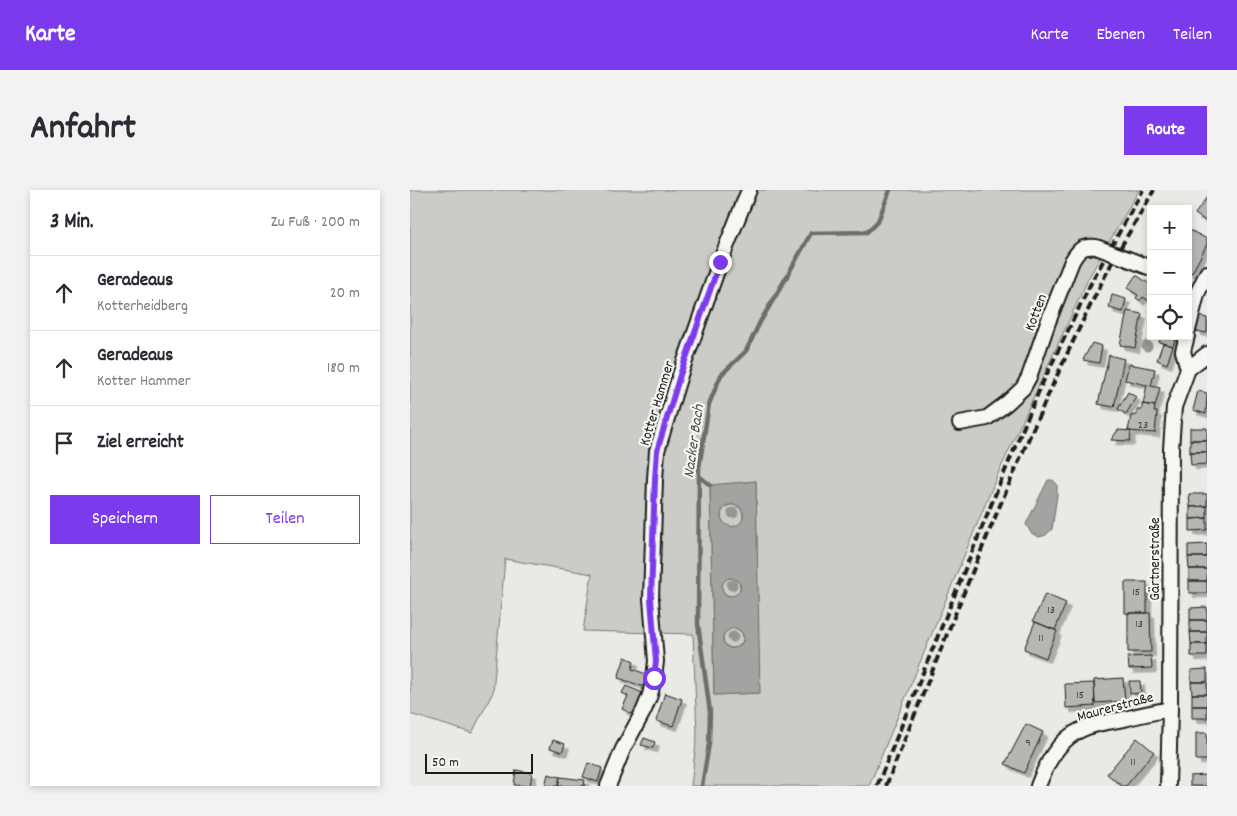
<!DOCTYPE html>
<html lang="de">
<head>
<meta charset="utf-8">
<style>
	body { margin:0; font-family:Dekko,sans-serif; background:#f2f2f3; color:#2b2b33 }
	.controls { position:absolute; right:15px; top:15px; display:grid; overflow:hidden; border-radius:0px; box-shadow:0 2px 8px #0003 }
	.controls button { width:45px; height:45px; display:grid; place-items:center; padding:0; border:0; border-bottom:1px solid #e1e1e2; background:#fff; color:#2b2b33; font:25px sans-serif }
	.scale { position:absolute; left:15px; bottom:12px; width:108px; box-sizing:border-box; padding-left:5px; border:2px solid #1c1c1c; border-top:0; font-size:14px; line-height:18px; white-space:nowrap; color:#1c1c1c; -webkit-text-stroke:4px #f6f6f2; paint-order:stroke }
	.stop { position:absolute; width:15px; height:15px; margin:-11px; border:4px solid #7c3aed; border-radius:50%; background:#fff }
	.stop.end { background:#7c3aed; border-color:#fff; box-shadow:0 1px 5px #0008 }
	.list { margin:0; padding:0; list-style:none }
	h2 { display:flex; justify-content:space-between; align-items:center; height:65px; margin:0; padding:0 20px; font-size:21px }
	h2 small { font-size:16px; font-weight:400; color:#7c7c81 }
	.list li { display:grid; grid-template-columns:32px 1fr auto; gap:15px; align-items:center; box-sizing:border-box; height:75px; padding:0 20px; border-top:1px solid #e1e1e2 }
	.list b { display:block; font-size:19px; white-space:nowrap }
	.list p { margin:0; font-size:16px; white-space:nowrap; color:#7c7c81 }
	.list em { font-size:16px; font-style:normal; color:#7c7c81 }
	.actions { display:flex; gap:10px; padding:15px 20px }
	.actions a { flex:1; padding:11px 0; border:1px solid #7c3aed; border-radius:0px; text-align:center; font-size:18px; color:#7c3aed }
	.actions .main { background:#7c3aed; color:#fff }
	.icon { flex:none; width:28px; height:28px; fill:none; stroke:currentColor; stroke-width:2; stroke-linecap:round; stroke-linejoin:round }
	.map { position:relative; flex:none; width:797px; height:596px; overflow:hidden; border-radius:0px }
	header { display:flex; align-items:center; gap:30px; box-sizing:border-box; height:70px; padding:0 25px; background:#7c3aed; color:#fff }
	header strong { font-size:24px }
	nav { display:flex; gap:28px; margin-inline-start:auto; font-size:18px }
	.intro { display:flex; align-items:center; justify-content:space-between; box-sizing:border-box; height:120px; padding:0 30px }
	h1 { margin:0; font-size:35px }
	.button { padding:12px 22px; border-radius:0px; background:#7c3aed; color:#fff; font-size:18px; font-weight:700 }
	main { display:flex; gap:30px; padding:0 30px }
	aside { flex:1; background:#fff; border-radius:0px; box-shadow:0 2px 8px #0003 }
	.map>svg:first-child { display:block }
	.green { fill:#cbcbc7; stroke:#747472; fill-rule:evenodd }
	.water { fill:#a3a3a1; stroke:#6d6d6c; fill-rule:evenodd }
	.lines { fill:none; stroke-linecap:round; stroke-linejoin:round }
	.stream { stroke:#6d6d6c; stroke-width:4.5 }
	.building { fill:#b6b6b3; stroke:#1c1c1c; filter:url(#shadow) }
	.minor-casing { stroke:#1c1c1c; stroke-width:18 }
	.minor { stroke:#f6f6f2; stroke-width:14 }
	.rail { stroke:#1c1c1c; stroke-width:4; stroke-dasharray:8 4; stroke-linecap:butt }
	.minor-bridge-casing { stroke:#1c1c1c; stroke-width:18; stroke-linecap:butt }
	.minor-bridge { stroke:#f6f6f2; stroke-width:14 }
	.tree { fill:#959592 }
	.route { stroke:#7c3aed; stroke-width:6 }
	.labels { text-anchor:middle; stroke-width:4.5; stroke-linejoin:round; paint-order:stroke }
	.number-label { font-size:12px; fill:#424242 }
	.street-label { font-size:15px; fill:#1c1c1c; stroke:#f6f6f2 }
	.water-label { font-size:16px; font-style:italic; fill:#525251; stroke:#f6f6f2 }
</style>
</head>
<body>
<header>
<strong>Karte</strong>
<nav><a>Karte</a><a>Ebenen</a><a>Teilen</a></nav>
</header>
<div class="intro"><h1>Anfahrt</h1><a class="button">Route</a></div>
<main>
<aside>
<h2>3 Min.<small>Zu Fuß · 200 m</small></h2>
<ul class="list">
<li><svg class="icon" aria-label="ahead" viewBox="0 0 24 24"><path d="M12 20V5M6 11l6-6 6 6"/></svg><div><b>Geradeaus</b><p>Kotterheidberg</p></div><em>20 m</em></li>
<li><svg class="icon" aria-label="ahead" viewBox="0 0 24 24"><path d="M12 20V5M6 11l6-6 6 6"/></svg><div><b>Geradeaus</b><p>Kotter Hammer</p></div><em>180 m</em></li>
<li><svg class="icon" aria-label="arrive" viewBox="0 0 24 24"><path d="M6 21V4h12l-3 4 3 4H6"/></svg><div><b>Ziel erreicht</b></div></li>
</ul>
<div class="actions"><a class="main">Speichern</a><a>Teilen</a></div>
</aside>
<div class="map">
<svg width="797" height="596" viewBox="0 0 797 596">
	<defs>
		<filter id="shadow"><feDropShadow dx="4.5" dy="4.5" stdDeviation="0" flood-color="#0004"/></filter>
	</defs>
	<rect width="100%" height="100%" fill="#e9e9e5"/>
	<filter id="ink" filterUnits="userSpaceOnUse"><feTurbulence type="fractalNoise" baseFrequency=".02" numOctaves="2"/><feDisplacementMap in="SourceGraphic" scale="10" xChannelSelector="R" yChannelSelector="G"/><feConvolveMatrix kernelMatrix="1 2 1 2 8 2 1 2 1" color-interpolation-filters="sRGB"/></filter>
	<g filter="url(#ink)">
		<path class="green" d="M0 0H729L679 87 587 286 459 596H281L287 545 283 444 173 441 182 384 95 369 83 502 62 543 0 524ZM346 291 349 503 304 505 300 296Z
			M311 326a11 11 0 1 1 22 0a11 11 0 1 1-22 0Z
			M312 397a9 9 0 1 1 18 0a9 9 0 1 1-18 0Z
			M313 448a10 10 0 1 1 20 0a10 10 0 1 1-20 0Z"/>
		<path class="water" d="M638 290H643L647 294V305L642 339 636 345 629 347 621 343 616 334Z
			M346 291 350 503 304 505 300 295ZM322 314 330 317C342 333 317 346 311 327 311 320 315 315 322 314ZM319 388C337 389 333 410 316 405 310 399 311 392 319 388ZM324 438C347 445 323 469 314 453 310 445 317 440 324 438Z"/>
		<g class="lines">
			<path class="stream" d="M289 286 300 295
				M292 596 299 554 300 522 288 434 289 278 299 214 311 185 336 161 350 132 376 88 401 43 457 42 468 31 480 0"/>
		</g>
		<path class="building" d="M797 7V32L785 24Z
			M778 39 797 49V54L782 83 778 82Z
			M726 85 741 95V112L733 107 730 111 726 108 728 105 717 98Z
			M702 105 716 109 713 122 699 118Z
			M717 121 732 124 725 158 710 155Z
			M789 126 797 128V143L786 141Z
			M751 146H766L763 156 749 152Z
			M682 153 692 156 689 173 673 170Z
			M753 153 763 156 757 174 747 170Z
			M699 165 714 169 704 217 688 214Z
			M719 174 745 179 741 196 715 190Z
			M737 195 750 198 745 216 733 214Z
			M788 201 797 203 796 224 783 220Z
			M718 202 726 207 716 224 708 219Z
			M732 214 745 216 744 222H747L745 243 718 241 721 226 727 225V220H732Z
			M780 238H797V250H780Z
			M708 240 721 241 720 251 701 250Z
			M780 250H797V262H780Z
			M780 262H797V274L781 275Z
			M779 304H797V316L780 317Z
			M797 316V328L780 329V317Z
			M797 328V340L780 341V329Z
			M797 354V367H778V355Z
			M778 367H797V379H779Z
			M779 379H797V391H779Z
			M779 391H797V403H779Z
			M715 392H737V423H715Z
			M635 404 656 413 645 440 623 431Z
			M797 417V430H780V418Z
			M718 423H740L741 462H718Z
			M780 430H797V442H780Z
			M625 432 647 441 636 468 614 459Z
			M780 442H797V454H781Z
			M781 454H797V466H781Z
			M741 466 742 478 719 479 718 467Z
			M215 467 224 471 222 479 239 485 235 497 208 488Z
			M797 479V492H781V480Z
			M713 488 715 511 685 513 684 490Z
			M719 491H730L731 503 720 504Z
			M781 492H797V504H782Z
			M684 493 685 516 656 518 655 494Z
			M216 496 233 503 224 525 212 519 218 506 212 503Z
			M255 503 272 509 263 536 246 531Z
			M782 504H797V516H782Z
			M782 516H797V528H782Z
			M616 534 633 542 614 583 595 574Z
			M786 543H797V570H786Z
			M234 548 245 552 243 558 231 555Z
			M727 548 744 562 716 596H712L697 584Z
			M143 550 155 554 152 562 140 558Z
			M178 573 192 578 188 592 173 587Z
			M106 580 122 583 120 596 104 595Z
			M138 584 150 587 148 596H135Z
			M797 585V596H780V586Z
			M150 587 175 590 174 596H148Z"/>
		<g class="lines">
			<defs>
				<path id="minor" d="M718 69 741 78
					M778 140 787 104 797 83
					M778 179 797 164
					M550 233 577 228 597 213 613 198 619 187 638 132 662 71C669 59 672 56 686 57
					M198 596 213 559 234 520 240 505 244 488 246 471 241 409 245 289 247 261 270 185 310 72 339 0
					M628 596C635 578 643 560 659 547 674 535 696 532 714 529 729 525 745 522 760 519
					M758 596 760 519 761 259 764 217 778 179 773 161 777 146"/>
			</defs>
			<use href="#minor" class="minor-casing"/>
			<use href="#minor" class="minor"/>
			<path class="rail" d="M467 596 592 288 631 196 683 89 733 0
				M476 596C544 428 609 258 690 96 706 63 726 32 744 0"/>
			<defs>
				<path id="minor-bridge" d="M686 57 718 69"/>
			</defs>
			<use href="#minor-bridge" class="minor-bridge-casing"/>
			<use href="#minor-bridge" class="minor-bridge"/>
		</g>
		<g class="tree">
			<circle cx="737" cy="156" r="5.5"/>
			<circle cx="323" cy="323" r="5.5"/>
			<circle cx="322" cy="395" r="5.5"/>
			<circle cx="323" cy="447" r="5.5"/>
		</g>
	</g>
	<g class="lines" filter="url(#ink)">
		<path class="route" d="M244 488 246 471 241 409 245 289 247 261 270 185 310 72"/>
	</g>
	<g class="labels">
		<g class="number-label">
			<text x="733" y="238">23</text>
			<text x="726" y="405">15</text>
			<text x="641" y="423">13</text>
			<text x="729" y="437">13</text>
			<text x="631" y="451">11</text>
			<text x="670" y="508">15</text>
			<text x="618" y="556">9</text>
			<text x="723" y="575">11</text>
		</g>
		<g class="street-label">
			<text transform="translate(625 122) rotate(-69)" y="5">Kotten</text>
			<text transform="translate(246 213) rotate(-73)" y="5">Kotter Hammer</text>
			<text transform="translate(744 369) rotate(-90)" y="5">Gärtnerstraße</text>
			<text transform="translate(705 516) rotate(-15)" y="5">Maurerstraße</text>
		</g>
		<g class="water-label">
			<text transform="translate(282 251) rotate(-82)" y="6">Nacker Bach</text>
		</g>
	</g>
</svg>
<div class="controls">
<button>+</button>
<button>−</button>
<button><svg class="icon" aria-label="locate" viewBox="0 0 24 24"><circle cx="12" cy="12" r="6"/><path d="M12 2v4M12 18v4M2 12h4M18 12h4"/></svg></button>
</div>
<div class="scale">50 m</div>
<div class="stop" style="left:244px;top:488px"></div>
<div class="stop end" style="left:310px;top:72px"></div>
</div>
</main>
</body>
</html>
